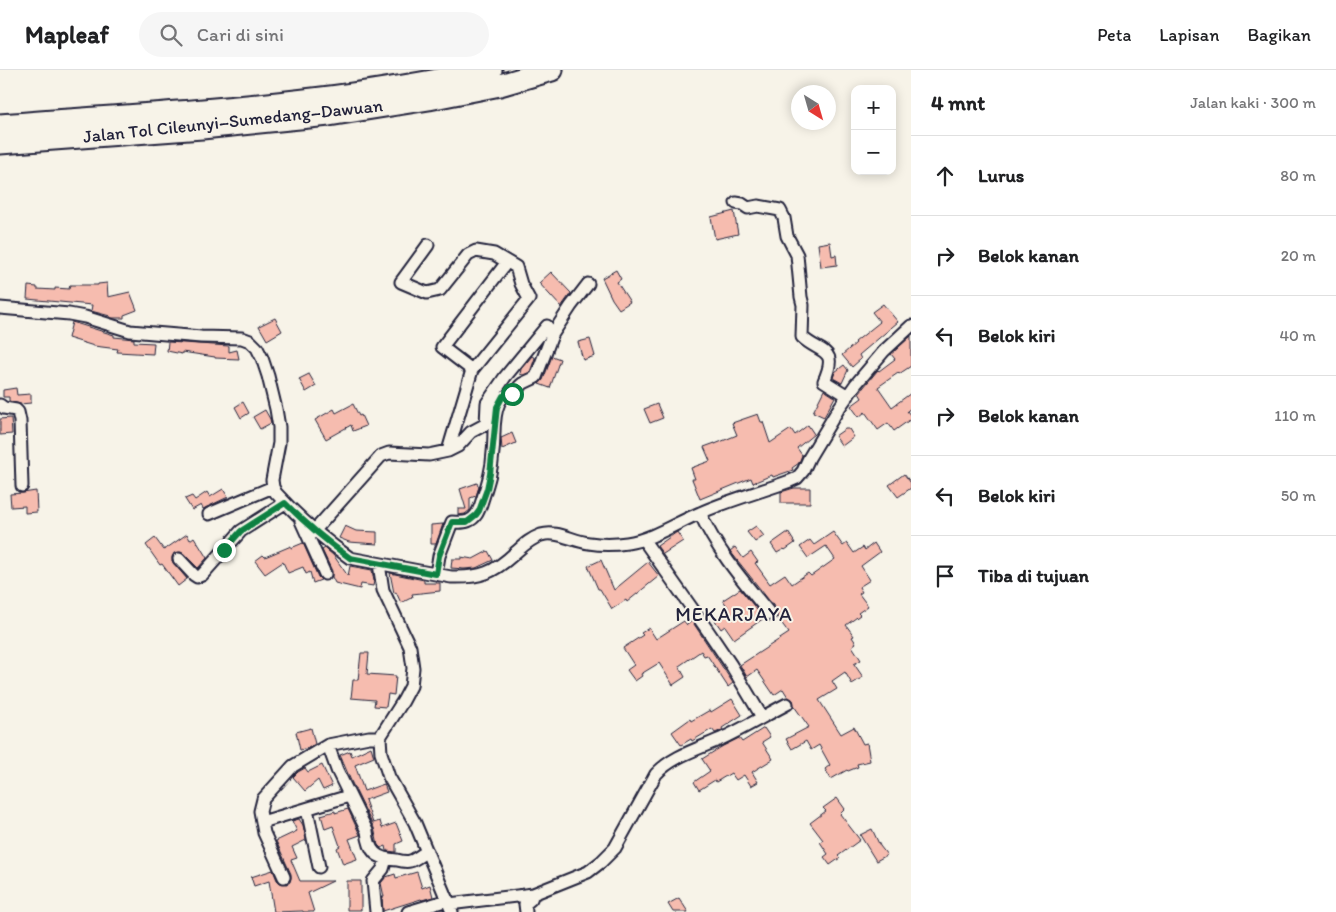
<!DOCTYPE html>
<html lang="id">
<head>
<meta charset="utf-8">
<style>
	body { margin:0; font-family:Itim,sans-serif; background:#f6f6f6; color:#202124 }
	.controls { position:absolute; right:15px; top:15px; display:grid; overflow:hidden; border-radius:10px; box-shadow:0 2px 12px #0003 }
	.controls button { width:45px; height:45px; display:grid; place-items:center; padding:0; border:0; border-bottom:1px solid #e0e0e0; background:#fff; color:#202124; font:25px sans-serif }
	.compass { position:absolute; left:791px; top:15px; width:45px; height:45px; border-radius:50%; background:#fff; box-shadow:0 2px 12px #0003; rotate:143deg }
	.stop { position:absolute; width:15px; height:15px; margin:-11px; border:4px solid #0b8043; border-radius:50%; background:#fff }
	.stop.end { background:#0b8043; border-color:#fff; box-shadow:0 1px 5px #0008 }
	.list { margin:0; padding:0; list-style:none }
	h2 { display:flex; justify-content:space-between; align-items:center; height:65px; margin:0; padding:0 20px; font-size:21px }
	h2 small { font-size:16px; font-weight:400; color:#757577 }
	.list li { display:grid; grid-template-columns:32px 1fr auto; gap:15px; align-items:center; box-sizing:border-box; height:80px; padding:0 20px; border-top:1px solid #e0e0e0 }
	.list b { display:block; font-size:19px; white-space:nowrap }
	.list em { font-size:16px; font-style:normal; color:#757577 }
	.icon { flex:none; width:28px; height:28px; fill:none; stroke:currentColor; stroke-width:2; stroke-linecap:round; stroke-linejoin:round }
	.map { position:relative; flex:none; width:911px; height:842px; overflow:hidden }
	header { display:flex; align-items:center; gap:30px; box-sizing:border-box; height:70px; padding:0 25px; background:#fff; border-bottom:1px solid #e0e0e0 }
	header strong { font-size:24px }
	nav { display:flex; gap:28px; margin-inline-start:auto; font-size:18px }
	.search { width:350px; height:45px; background:#f6f6f6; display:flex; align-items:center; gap:12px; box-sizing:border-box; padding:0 18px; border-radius:28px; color:#757577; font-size:19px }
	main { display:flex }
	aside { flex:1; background:#fff }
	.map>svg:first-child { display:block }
	.building { fill:#f6bcaf; stroke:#22223b }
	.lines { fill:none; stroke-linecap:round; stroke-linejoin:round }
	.minor-casing { stroke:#22223b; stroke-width:15 }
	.motorway-casing { stroke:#22223b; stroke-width:25 }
	.minor { stroke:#f7f3e8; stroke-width:11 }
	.motorway { stroke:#f7f3e8; stroke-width:21 }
	.route { stroke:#0b8043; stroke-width:6 }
	.labels { text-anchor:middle; stroke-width:4; stroke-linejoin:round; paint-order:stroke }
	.street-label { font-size:18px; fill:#22223b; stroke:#f7f3e8 }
	.quarter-label { font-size:20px; letter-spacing:1px; fill:#22223b; stroke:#f7f3e8 }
</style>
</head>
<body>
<header>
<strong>Mapleaf</strong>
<div class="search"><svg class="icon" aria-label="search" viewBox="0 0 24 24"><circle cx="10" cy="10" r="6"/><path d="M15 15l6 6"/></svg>Cari di sini</div>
<nav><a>Peta</a><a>Lapisan</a><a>Bagikan</a></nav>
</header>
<main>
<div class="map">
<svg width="911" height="842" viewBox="0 0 911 842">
	<rect width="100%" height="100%" fill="#f7f3e8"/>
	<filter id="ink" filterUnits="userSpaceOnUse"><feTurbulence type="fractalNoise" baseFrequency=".02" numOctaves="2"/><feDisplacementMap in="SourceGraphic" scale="10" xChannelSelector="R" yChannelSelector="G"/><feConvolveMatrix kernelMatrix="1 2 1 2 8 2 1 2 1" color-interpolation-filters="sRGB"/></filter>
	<g filter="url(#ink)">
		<path class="building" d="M734 141 738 164 715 169 711 147Z
			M830 172 832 186 836 185 837 195 821 197 818 174Z
			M616 200 621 209 617 212 630 232 619 239 612 229 602 208Z
			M551 202 571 223 561 237 539 213Z
			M107 213 108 227 130 222 137 240 124 245V248H112L110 247V246L91 241 92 235 27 229 28 216 37 217V219L55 220V218L69 219 70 215H98V214Z
			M883 234 898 252 859 285 861 289 852 297 842 285 856 273 855 272 880 252 872 242Z
			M275 248 282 261 267 270 259 256Z
			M72 252 114 265V267L134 269V272L154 273 153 284 117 282 118 279 94 276 68 268Z
			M911 266V296L899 304 898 303 878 317 892 337 911 323V338L907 341 911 346V349L894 361 888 353 878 360 865 342 859 347 851 336 862 328 859 323 877 301 878 300 879 301 895 289 891 284Z
			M590 269 595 286 583 290 578 272Z
			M168 272 229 276V282L237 280 239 289 215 288V287L182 282V284L167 281Z
			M532 286 535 288 530 302 523 305 520 304 521 299Z
			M552 286 560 289 550 318 539 314 543 310Z
			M844 295 848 300 842 313 833 308 835 302Z
			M309 304 316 316 306 322 299 309Z
			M16 318 17 325 31 324V333L20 334 9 331V327H3V320Z
			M824 320 835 327 824 347 813 342Z
			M243 332 249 343 241 348 235 337Z
			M353 334 359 346 361 345 366 356 353 361 351 355 326 369 315 350 334 339 336 343Z
			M657 334 663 348 650 353 644 339Z
			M265 340 270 349 271 353 260 359 253 347Z
			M758 344 761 352H763L770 373 791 359 795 365 808 355 814 364 797 378 802 385 799 393 792 398 793 400 773 407 772 405 753 413 751 408 700 429 692 409H695L691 398 710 391 704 377 715 373V374L737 365 732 353Z
			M11 348 12 364 0 365V349Z
			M845 359H849L854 367 842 376 835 366Z
			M512 363 516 373 502 379 501 368Z
			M904 404 911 413V418L898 427 889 415Z
			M477 413 479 417 476 426 470 428V440L465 444 458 445V439H466L460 419Z
			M794 418H810V433H781V422Z
			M223 419 228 427 203 439 201 435 192 440 185 429 192 426 195 430 207 422 210 427Z
			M36 421 37 442 25 443V436L11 437 10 424 23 423Z
			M443 454 436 474H431V455Z
			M345 456 356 461 377 462V474L349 472 339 468Z
			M756 456 764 466 755 472 747 462Z
			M677 462 683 471 663 484 657 476Z
			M788 462 795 473 785 480 784 479 777 483 771 474Z
			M833 462 843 476 847 473 854 483 863 477 865 480 874 473 880 482 861 496 870 510 859 517 862 522 859 524 868 536 858 543 860 545 846 555 854 566 852 567 856 573 852 576 861 590 854 594 863 607 852 614 845 602 832 611 837 619 819 630 841 664 854 657 863 674 867 673 870 691 857 694 858 697 848 701 847 700 831 709 825 699 830 695 819 675 811 680 806 671 792 679 786 669 809 657 794 636 793 630 788 627 783 619 774 625 757 600 747 607 740 595 789 563 777 547V543L776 539 730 481 735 477 743 488 751 482 758 492 755 493 770 514 785 504 792 514 808 503 811 506 835 489 826 476 808 488 800 477 810 470 814 475Z
			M187 464 190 470 194 467 207 488 198 498 184 484 181 482 174 483 172 487V491L187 509 178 516 162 494 160 495 146 475 155 468 164 480Z
			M303 473 318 507 321 510 313 513 310 502 306 504 303 497 288 503 283 492 265 504 255 491 263 485 265 487 291 476V478Z
			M325 478 334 486 348 506 350 496 372 500 374 511 373 516 361 514 360 519 335 513 332 507V501L322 480Z
			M488 481 493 490 476 498 464 499 451 498 452 489H461V487L473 489Z
			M601 490 614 520 648 492 659 506 627 532 626 530 612 539 600 519H598L588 496Z
			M390 503 424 510V513H440V521L412 524 413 527 401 533 396 522 394 523Z
			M740 519 764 548 734 569 725 556 721 559 714 549 729 539 723 530Z
			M684 551 687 555 692 551 733 613 728 617 707 585 704 586 701 581 679 596 685 607 673 615 659 593 641 604 642 606 635 611 627 600 634 595 623 578 643 565 641 563 649 558 656 569Z
			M361 583H369L367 604 396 606 394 625 388 624 386 637 374 636 375 630 351 628 353 610H358Z
			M732 629 742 645 722 658 723 660H722L715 663 712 659 692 671 691 669 681 675 672 662 690 649 691 651 710 640 711 642Z
			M311 658 315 674 308 678 300 680 296 662Z
			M764 658 770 667 762 672 773 689 752 702 758 712 751 716 744 705 736 710 731 703 716 712 715 710 699 720 694 712 710 701 702 689 723 676 739 668 742 672Z
			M371 677 374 687 355 695 364 721 384 714 387 722 365 730 373 753 380 751 382 758 396 753 403 771 396 774V782L387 781 386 776 381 778 378 775 374 758 351 711 340 685 350 681 352 686Z
			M322 695 332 716 323 720 318 710 305 721 293 707 298 702 305 698 308 702Z
			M837 728 845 739 840 744 860 770 838 786 840 788 830 795 824 787 828 784 820 772 823 770 810 753 826 741 823 738Z
			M348 739 360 765 349 769 357 789 343 794 337 778 340 776 333 756 325 759 321 745 335 741V743Z
			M299 749 303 755 306 770 292 777 297 788 291 790 300 811H333L308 823 314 842H303V841L274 842 269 811 254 816 251 807 273 800 277 810 280 813 287 814 290 812 291 808V804L276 771 297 761 292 751Z
			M872 759 880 776 887 785 876 791 860 765Z
			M417 802 422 818 430 815 433 827 422 830 421 829 383 841 382 827H384L381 813 386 807 395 804 396 808Z
			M347 811H361V840H347Z
			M679 828 688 842H673L668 834Z"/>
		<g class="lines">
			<defs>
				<path id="minor" d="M736 133 742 134 748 138 758 136 780 140 784 148 787 166 797 185 801 227 803 235 802 267C820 284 839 277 824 311L848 326
					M0 238 69 244 85 247 130 261 201 267 242 268 250 271 257 278 262 288 268 306 276 339 279 357V373L272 410 273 417 276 423C298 447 323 469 350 488L451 507C481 508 494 503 516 482 524 475 530 469 541 465 557 460 572 471 589 473 601 475 614 475 627 473 653 469 676 453 700 443 729 430 760 422 790 411L797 408 803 401 809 388 839 338 856 314 884 281 911 256
					M472 300 442 277 507 192
					M0 335 4 338 16 340 18 342 20 351 22 416
					M448 381 458 376 471 362 486 354 487 333 505 307 547 256
					M700 443C717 481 744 512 770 544
					M209 444 273 417
					M301 451 325 504
					M315 460 381 386 389 383 429 385 448 381 472 300 529 229 521 214 516 197 494 184 476 181 468 185 440 220 427 223 401 212 428 175
					M643 469 708 561 731 595 762 647
					M179 489 194 505 197 507 202 505 241 461 285 433
					M379 494 383 520 410 577 413 598 411 616 403 631 380 667 381 683 389 707 415 753 452 842
					M436 504 439 486 452 452C457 452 463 453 468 451 476 448 478 442 481 434 487 415 492 402 493 382 495 366 492 347 499 333 504 323 507 327 514 322 517 320 519 316 522 314 527 311 531 310 536 307L552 265 571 236 588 214
					M328 675 337 700 367 761C369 782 376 789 397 790 401 791 406 792 410 791 415 790 422 784 427 781
					M307 739 319 797
					M262 752 349 726
					M284 807 264 763 260 741 263 729 293 696 328 675 369 667H380
					M533 824 588 802 601 792 615 778 656 704C673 685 702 678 725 667 746 657 766 645 787 634
					M449 834 533 824 531 829 525 834 526 842
					M376 842 373 811 383 799 386 789
					M408 842 448 830"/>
				<path id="motorway" d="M0 55C107 47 215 41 322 28 379 21 435 11 491 0
					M0 73 202 58 329 45 429 29 500 15 552 0"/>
			</defs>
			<use href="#minor" class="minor-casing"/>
			<use href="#motorway" class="motorway-casing"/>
			<use href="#minor" class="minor"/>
			<use href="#motorway" class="motorway"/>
		</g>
	</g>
	<g class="lines" filter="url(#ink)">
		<path class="route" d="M224 480 241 461 285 433C305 453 327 472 350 488L436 504 439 486 452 452H467L476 445 479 441 487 419 490 404 497 337 503 326 512 324"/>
	</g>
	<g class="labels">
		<g class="street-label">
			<text transform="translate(233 51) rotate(-6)" y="6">Jalan Tol Cileunyi–Sumedang–Dawuan</text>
		</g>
		<g class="quarter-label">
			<text x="734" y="551">MEKARJAYA</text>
		</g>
	</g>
</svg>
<div class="controls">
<button>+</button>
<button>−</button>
</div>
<svg class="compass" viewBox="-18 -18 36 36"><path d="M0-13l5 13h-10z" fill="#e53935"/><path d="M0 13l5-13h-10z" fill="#757577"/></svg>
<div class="stop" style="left:512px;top:324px"></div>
<div class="stop end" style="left:224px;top:480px"></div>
</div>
<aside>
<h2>4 mnt<small>Jalan kaki · 300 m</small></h2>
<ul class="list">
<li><svg class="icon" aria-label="ahead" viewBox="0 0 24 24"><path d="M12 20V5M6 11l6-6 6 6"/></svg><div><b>Lurus</b></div><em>80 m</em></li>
<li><svg class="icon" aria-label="right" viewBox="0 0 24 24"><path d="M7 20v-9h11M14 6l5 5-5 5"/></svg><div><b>Belok kanan</b></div><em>20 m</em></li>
<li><svg class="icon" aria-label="left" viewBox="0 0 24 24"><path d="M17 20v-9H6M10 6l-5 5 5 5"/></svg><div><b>Belok kiri</b></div><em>40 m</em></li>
<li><svg class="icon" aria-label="right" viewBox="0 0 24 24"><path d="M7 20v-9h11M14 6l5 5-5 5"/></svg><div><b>Belok kanan</b></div><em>110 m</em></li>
<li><svg class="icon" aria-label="left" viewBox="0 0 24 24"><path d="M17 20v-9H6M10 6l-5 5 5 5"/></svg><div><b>Belok kiri</b></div><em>50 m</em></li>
<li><svg class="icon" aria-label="arrive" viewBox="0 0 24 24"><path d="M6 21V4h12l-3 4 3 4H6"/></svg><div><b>Tiba di tujuan</b></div></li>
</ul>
</aside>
</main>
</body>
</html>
